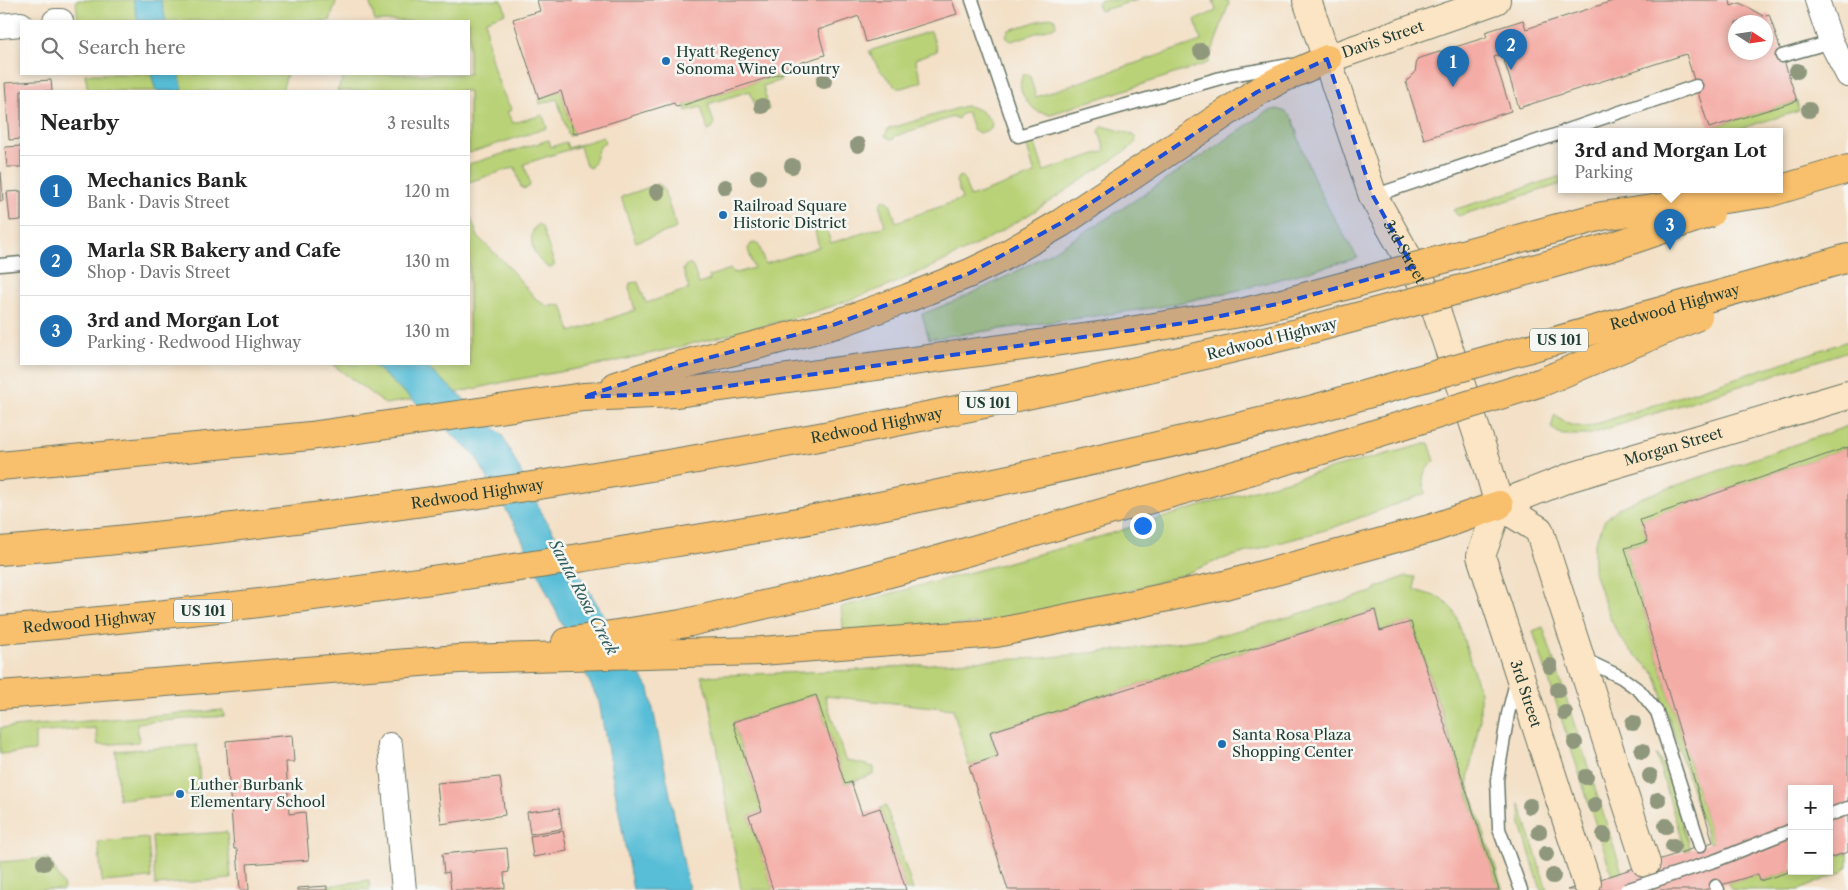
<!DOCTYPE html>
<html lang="en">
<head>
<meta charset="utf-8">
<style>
	body { margin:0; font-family:"Libre Caslon Text",serif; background:#f2f2f2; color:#222 }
	.controls { position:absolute; right:15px; bottom:15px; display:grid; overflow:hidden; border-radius:0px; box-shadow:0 2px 8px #0003 }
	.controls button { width:45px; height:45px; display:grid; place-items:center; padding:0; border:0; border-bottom:1px solid #e0e0e0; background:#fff; color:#222; font:25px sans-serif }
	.compass { position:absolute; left:1728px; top:15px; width:45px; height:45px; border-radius:50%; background:#fff; box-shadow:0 2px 8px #0003; rotate:102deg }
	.you { position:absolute; left:1142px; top:525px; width:18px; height:18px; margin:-12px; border:4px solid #fff; border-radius:50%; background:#1a73e8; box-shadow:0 0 0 8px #1a73e833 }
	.badge { display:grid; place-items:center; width:32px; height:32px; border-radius:50%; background:#1f6fb2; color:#fff; font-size:16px; font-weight:700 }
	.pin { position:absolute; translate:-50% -41px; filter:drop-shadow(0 1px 2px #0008) }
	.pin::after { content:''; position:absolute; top:26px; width:18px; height:15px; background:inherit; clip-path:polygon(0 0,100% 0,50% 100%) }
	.popup { position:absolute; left:1558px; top:128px; width:225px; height:65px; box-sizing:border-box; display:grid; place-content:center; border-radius:0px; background:#fff; filter:drop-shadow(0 1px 4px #0005); font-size:16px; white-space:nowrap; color:#767676 }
	.popup b { font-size:19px; color:#222 }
	.popup::after { content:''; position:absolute; left:50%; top:100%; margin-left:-10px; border:10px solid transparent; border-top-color:#fff }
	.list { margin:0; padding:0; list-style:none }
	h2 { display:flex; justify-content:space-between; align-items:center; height:65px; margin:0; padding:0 20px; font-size:21px }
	h2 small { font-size:16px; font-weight:400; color:#767676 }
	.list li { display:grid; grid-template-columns:32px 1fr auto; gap:15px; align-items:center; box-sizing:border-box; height:70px; padding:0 20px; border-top:1px solid #e0e0e0 }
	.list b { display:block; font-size:19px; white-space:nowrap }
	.list p { margin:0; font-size:16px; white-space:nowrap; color:#767676 }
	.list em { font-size:16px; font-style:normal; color:#767676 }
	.icon { flex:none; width:28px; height:28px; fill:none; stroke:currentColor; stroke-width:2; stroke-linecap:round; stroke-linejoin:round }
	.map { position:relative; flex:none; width:1848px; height:890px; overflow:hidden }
	.search { position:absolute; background:#fff; box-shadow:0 2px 8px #0003; left:20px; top:20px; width:450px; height:55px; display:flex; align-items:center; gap:12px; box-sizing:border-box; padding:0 18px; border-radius:0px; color:#767676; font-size:19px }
	.panel { position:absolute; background:#fff; box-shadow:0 2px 8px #0003; left:20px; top:90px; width:450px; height:275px; border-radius:0px }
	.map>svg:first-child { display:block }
	.green { fill:#b9d277; stroke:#6c8856 }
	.water { fill:#59bed7; stroke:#3c7e86 }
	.building { fill:#f4ada6; fill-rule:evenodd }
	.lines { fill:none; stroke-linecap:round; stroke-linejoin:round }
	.service-casing { stroke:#697667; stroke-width:15 }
	.minor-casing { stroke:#697667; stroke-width:26 }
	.secondary-casing { stroke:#697667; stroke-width:30 }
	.motorway-casing { stroke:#697667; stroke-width:30 }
	.service { stroke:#fff; stroke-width:12 }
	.minor { stroke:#fff; stroke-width:24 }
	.secondary { stroke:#fce5c4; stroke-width:28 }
	.motorway { stroke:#f8bf6c; stroke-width:28 }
	.service-bridge-casing { stroke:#697667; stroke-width:15; stroke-linecap:butt }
	.motorway-bridge-casing { stroke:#697667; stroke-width:30; stroke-linecap:butt }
	.service-bridge { stroke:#fff; stroke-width:12 }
	.motorway-bridge { stroke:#f8bf6c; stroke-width:28 }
	.tree { fill:#8f977d }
	.marked { fill:#1d4ed8; fill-opacity:0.2; stroke:#1d4ed8; stroke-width:4; stroke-dasharray:10 6; stroke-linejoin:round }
	.poi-dot { fill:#1f6fb2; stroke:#f6f6f2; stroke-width:2 }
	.labels { text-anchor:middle; stroke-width:5; stroke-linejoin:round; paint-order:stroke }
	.shield { fill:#f6f6f2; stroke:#60746d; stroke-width:1 }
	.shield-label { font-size:14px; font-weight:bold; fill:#1f3d34 }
	.street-label { font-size:15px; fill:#1f3d34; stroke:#f6f6f2 }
	.poi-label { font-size:15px; fill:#1f3d34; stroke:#f6f6f2; text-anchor:start }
	.water-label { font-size:16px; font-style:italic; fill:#2e5d5d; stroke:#f6f6f2 }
</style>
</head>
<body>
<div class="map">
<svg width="1848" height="890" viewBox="0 0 1848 890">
	<rect width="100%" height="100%" fill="#f6f6f2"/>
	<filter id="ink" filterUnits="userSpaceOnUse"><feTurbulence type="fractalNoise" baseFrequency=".02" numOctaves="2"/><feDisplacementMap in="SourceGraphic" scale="10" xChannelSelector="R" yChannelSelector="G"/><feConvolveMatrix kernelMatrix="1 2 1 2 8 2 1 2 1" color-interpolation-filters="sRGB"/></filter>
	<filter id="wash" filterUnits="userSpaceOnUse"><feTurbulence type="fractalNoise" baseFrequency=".0096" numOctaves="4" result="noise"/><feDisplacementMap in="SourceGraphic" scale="20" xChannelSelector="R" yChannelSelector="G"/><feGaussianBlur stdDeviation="1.12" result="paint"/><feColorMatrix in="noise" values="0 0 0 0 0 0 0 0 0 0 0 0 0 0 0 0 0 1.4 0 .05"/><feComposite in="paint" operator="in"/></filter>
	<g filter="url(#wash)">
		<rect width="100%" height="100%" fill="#f3e0c6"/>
		<path class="green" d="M76 0H336V2L330 21H78Z
			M369 0H502L506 13 486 20C488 53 495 81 512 110L507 112 513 123 543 115 547 128 469 153V91H337L345 74H469V21H375Z
			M1102 0H1137L1100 11 1097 5 1098 2Z
			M1213 0H1228L1229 3 1208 63 1051 114C1047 114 1043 113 1039 112 1027 106 1014 86 1024 74H1028L1030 77 1036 97 1201 41 1195 20 1216 11Z
			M1051 17 1055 19 1056 26 1054 27 1012 41 1008 39 1006 35 1009 30Z
			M931 31 937 51 915 59 922 82 902 88H897L879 69 869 51Z
			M788 71 781 80 763 86 769 110 757 111 750 91 708 104 714 123 712 129 708 131 701 107 686 111 684 105Z
			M85 74H287L282 91H88Z
			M561 91 574 134 569 136 557 99 540 104 539 99Z
			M1797 101 1799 111 1732 131H1700Z
			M965 106C978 107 984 113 992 122L991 129 980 133 974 131 967 112 960 115 958 119 953 117 895 136 893 140 885 136 888 129Z
			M1277 109 1286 112 1293 119C1306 170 1330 214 1358 258L1235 291 1159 307 929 339 922 314C1005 283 1076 239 1149 191 1188 165 1228 139 1266 112Z
			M1103 126 1132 134 1135 137 1136 142 1130 148 1035 211 984 241 936 265 888 286 833 306 783 321 671 349 604 364 514 380 455 393 385 404 332 364H469V213L478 237 505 263 537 300 547 306 562 305 571 332 635 310 629 288 630 283 638 282 646 303 689 289 683 270 685 266 689 264 693 267 699 284 710 280 709 276 731 269 733 273 736 272 737 273 754 268 748 249 751 244 754 243 759 245 765 264 819 247 814 227 816 223 820 222 825 224 831 243 885 226 880 206 882 201 886 200 890 203 896 222 962 199 956 181 958 177 961 176 964 179 970 197 1035 174 1026 143 1029 138 1034 141 1044 171 1105 151 1099 131Z
			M603 137 605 142C594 149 598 160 590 168L586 166 580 146 524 164 530 183 529 187 523 189 521 187 515 167 469 182V164L549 140 551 147 566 142 568 148Z
			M1561 176V184L1458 216 1453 210Z
			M658 184 663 187 676 227 675 229 636 242 621 197Z
			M538 224 542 227 554 263V266L550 268C535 262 524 236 538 224Z
			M1848 341V351L1588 435H1562L1551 428 1555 414C1564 425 1573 426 1587 427Z
			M1848 426V447L1641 520 1648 541 1625 548 1713 842 1709 843 1668 715 1660 700 1663 698 1655 673 1628 648 1618 634 1610 618 1594 572V546L1601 528 1605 520 1617 509 1640 498Z
			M1429 443 1435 461C1423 471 1420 478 1426 493L1332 528 1219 560 1185 574 1116 595 980 623 844 635 841 607 1076 544 1247 492 1333 468Z
			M1406 576 1415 577V590L1441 598 1453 610 1457 618 1480 693V719L1468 779 1469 788 1503 890H1499L1412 622 1380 631 1375 610 990 732 998 756 969 766 953 709 825 696 845 760 874 767V774L845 784 816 695 733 722 762 811 749 816 773 890H741L709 697 701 676 858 670 969 661 1043 658 1153 646 1203 639 1268 623 1376 591V588Z
			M1543 627 1622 872 1612 875 1533 631Z
			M223 710 224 716 137 723 139 742 98 745 96 728 35 733V751L0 754V728Z
			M197 745 201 794 119 799 116 751Z
			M1656 754 1664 767 1690 849 1685 851Z
			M1520 804 1547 890H1541L1521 825Z
			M886 806 913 890H906L880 808Z
			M227 832 231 879 155 885 152 837Z
			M148 838 151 878 102 882 98 842Z
			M1848 852V866L1842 872 1799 890H1733L1727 883 1758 874 1760 881 1792 871H1829V858Z
			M49 858 64 887 63 890 0 889V862Z
			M369 880 370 890H327V886Z"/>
		<path class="water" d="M133 0H161L166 21H138Z
			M151 74H179L183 91H156Z
			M372 364H423L462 397 502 435 544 517 649 689 689 890H633L599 702 517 529 474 454Z"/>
		<g id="blocks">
			<path class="building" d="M537 0H952L957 14 866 42 859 16 818 30 825 55 787 67 788 71 684 105 676 107 674 103 574 134 561 91 539 99 513 19 540 11Z
				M1616 0H1730L1731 6 1740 3 1763 16 1769 14 1797 101 1709 128 1686 54 1519 108 1502 54 1494 57 1511 111 1424 139 1406 82 1415 73 1417 59 1487 37 1485 32 1523 20 1526 29ZM1736 22H1765L1766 52H1736Z
				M51 80 52 91H21V139L9 140 5 83Z
				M21 146V167H7L5 147Z
				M0 172H1L3 201H0Z
				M21 191V220L10 221 7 192Z
				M1848 447V852L1829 858V789H1792V871L1760 881 1758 874 1704 890H1567L1713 842 1625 548 1648 541 1640 520Z
				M1375 610 1380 631 1411 622 1499 890H1008L969 766 998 756 990 732Z
				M816 695 845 784 851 782 862 814 880 808 906 890H773L749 816 762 811 733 722Z
				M292 735 294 762H286L289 814 305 812 309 860 247 864 249 890H240L237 849H234L226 741Z
				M500 777 505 815 441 824 437 783Z
				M559 808 562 829 530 834 527 812Z
				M563 831 567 851 533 857 530 836Z
				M507 848 509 872 504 873 505 888 483 890H451L449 872 444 873 442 854Z
				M327 886V890H297V888Z"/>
		</g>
	</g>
	<g filter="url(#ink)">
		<use href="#blocks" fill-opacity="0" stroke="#697667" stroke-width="1"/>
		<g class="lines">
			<defs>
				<path id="service" d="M972 0 1018 136 1231 75 1290 65
					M1782 56 1831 42
					M1565 131 1696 86
					M1373 196 1561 133
					M0 265 21 263
					M1581 658 1621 677 1640 691 1657 712 1700 846
					M1516 682 1508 714 1497 780 1499 829 1521 890
					M1829 815 1848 808
					M1717 860 1792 830
					M1716 886 1718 890"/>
				<path id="minor" d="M1817 0 1831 42 1848 75
					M55 21H61
					M0 26 21 24
					M390 745 404 890"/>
				<g id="secondary">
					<path id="s1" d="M1307 0 1373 196 1434 304 1487 463 1499 505 1481 556 1587 883"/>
					<path id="s2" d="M1327 59 1496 0"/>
					<path d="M1499 505 1539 530 1646 863"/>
					<path id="s3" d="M1499 505 1571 477 1848 395"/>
				</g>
				<g id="motorway">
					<path d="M1768 193 1848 169"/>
					<path d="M1803 271 1848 258"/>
					<path d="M616 386 674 367 836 324 908 298 970 273 999 259 1061 223 1257 92 1281 79 1327 59"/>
					<path d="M0 466 310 436 583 397 677 393 1105 335 1240 313 1282 303"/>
					<path id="s4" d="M0 551C149 539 297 520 445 499 731 458 1012 403 1293 334"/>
					<path id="s5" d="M0 630C194 614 386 588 579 558 662 544 747 532 830 516 992 484 1154 448 1314 409"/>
					<path d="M566 642 681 624 815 593 931 562 1329 448"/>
					<path d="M0 695 459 659 761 651 996 633 1225 585 1433 528 1499 505"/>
				</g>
			</defs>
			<use href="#service" class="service-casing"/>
			<use href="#minor" class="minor-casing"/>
			<use href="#secondary" class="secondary-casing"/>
			<use href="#motorway" class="motorway-casing"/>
			<use href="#service" class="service"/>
			<use href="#minor" class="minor"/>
			<use href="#secondary" class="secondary"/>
			<use href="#motorway" class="motorway"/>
			<defs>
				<path id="service-bridge" d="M1626 890 1717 860"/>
				<g id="motorway-bridge">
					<path d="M1282 303 1602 216 1768 193"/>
					<path d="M1293 334 1495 280 1614 246 1710 213"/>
					<path id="s6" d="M1314 409 1803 271"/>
					<path d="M1329 448 1542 382 1698 316"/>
				</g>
			</defs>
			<use href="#service-bridge" class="service-bridge-casing"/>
			<use href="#motorway-bridge" class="motorway-bridge-casing"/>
			<use href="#service-bridge" class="service-bridge"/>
			<use href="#motorway-bridge" class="motorway-bridge"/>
		</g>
		<g class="tree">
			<circle cx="1201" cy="51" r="8"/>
			<circle cx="1797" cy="71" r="8"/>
			<circle cx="824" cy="81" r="8"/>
			<circle cx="762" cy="106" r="8"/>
			<circle cx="1809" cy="110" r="8"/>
			<circle cx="858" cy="145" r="8"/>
			<circle cx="792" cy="166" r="8"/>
			<circle cx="758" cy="177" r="8"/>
			<circle cx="725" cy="187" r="8"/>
			<circle cx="657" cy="192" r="8"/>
			<circle cx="1550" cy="666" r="8"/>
			<circle cx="1558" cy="690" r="8"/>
			<circle cx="1565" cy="713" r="8"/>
			<circle cx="1633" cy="723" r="8"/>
			<circle cx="1575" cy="743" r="8"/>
			<circle cx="1642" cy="751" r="8"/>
			<circle cx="1650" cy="776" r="8"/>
			<circle cx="1586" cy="777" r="8"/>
			<circle cx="1658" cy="800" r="8"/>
			<circle cx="1595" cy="805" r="8"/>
			<circle cx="1530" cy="806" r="8"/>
			<circle cx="1666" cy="826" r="8"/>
			<circle cx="1539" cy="832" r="8"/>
			<circle cx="1604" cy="835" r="8"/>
			<circle cx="1673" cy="846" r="8"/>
			<circle cx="1546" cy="854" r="8"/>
			<circle cx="44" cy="863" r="8"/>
			<circle cx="1553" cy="876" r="8"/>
		</g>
	</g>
	<path class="marked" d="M1327 59 1373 196 1413 267 1282 303 1192 322 677 393 583 397 674 367 836 324 970 273 1061 223 1257 92Z"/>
	<g class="poi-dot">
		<circle cx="666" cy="61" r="5"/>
		<circle cx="723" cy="215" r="5"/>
		<circle cx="1222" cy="744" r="5"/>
		<circle cx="180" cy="794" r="5"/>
	</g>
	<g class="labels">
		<g class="shield">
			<rect x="1530" y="328.5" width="58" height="23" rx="4"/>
			<rect x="959" y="391.5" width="58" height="23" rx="4"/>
			<rect x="174" y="599.5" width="58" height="23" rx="4"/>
		</g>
		<g class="shield-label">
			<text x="1559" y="345">US 101</text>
			<text x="988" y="408">US 101</text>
			<text x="203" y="616">US 101</text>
		</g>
		<g class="street-label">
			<text dy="5" stroke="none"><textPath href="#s2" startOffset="59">Davis Street</textPath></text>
			<text dy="5" stroke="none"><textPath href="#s1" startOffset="271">3rd Street</textPath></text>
			<text dy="5" stroke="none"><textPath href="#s6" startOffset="375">Redwood Highway</textPath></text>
			<text transform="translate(1272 339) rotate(-14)" y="5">Redwood Highway</text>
			<text dy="5" stroke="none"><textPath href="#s4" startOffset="886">Redwood Highway</textPath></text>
			<text dy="5" stroke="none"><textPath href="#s3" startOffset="184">Morgan Street</textPath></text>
			<text dy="5" stroke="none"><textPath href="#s4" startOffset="481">Redwood Highway</textPath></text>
			<text dy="5" stroke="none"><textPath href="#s5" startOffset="90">Redwood Highway</textPath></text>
			<text dy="5" stroke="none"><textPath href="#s1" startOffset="741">3rd Street</textPath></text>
		</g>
		<g class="poi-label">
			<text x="676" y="57">Hyatt Regency<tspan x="676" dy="17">Sonoma Wine Country</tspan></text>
			<text x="733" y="211">Railroad Square<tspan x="733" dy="17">Historic District</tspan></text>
			<text x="1232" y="740">Santa Rosa Plaza<tspan x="1232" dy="17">Shopping Center</tspan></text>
			<text x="190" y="790">Luther Burbank<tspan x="190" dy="17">Elementary School</tspan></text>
		</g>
		<g class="water-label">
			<text transform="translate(584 597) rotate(62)" y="6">Santa Rosa Creek</text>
		</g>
	</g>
</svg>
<div class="controls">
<button>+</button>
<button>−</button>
</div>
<svg class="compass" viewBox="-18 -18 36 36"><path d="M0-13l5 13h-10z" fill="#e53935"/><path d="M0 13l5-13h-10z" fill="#767676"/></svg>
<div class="you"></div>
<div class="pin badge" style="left:1453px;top:87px">1</div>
<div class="pin badge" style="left:1511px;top:70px">2</div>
<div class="pin badge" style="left:1670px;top:250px">3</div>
<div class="popup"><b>3rd and Morgan Lot</b>Parking</div>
<div class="search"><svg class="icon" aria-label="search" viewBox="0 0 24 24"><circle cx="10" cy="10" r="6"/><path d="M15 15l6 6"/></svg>Search here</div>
<section class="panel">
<h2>Nearby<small>3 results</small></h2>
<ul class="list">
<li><span class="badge">1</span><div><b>Mechanics Bank</b><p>Bank · Davis Street</p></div><em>120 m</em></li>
<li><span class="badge">2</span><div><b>Marla SR Bakery and Cafe</b><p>Shop · Davis Street</p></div><em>130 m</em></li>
<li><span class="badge">3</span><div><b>3rd and Morgan Lot</b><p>Parking · Redwood Highway</p></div><em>130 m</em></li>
</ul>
</section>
</div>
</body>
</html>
